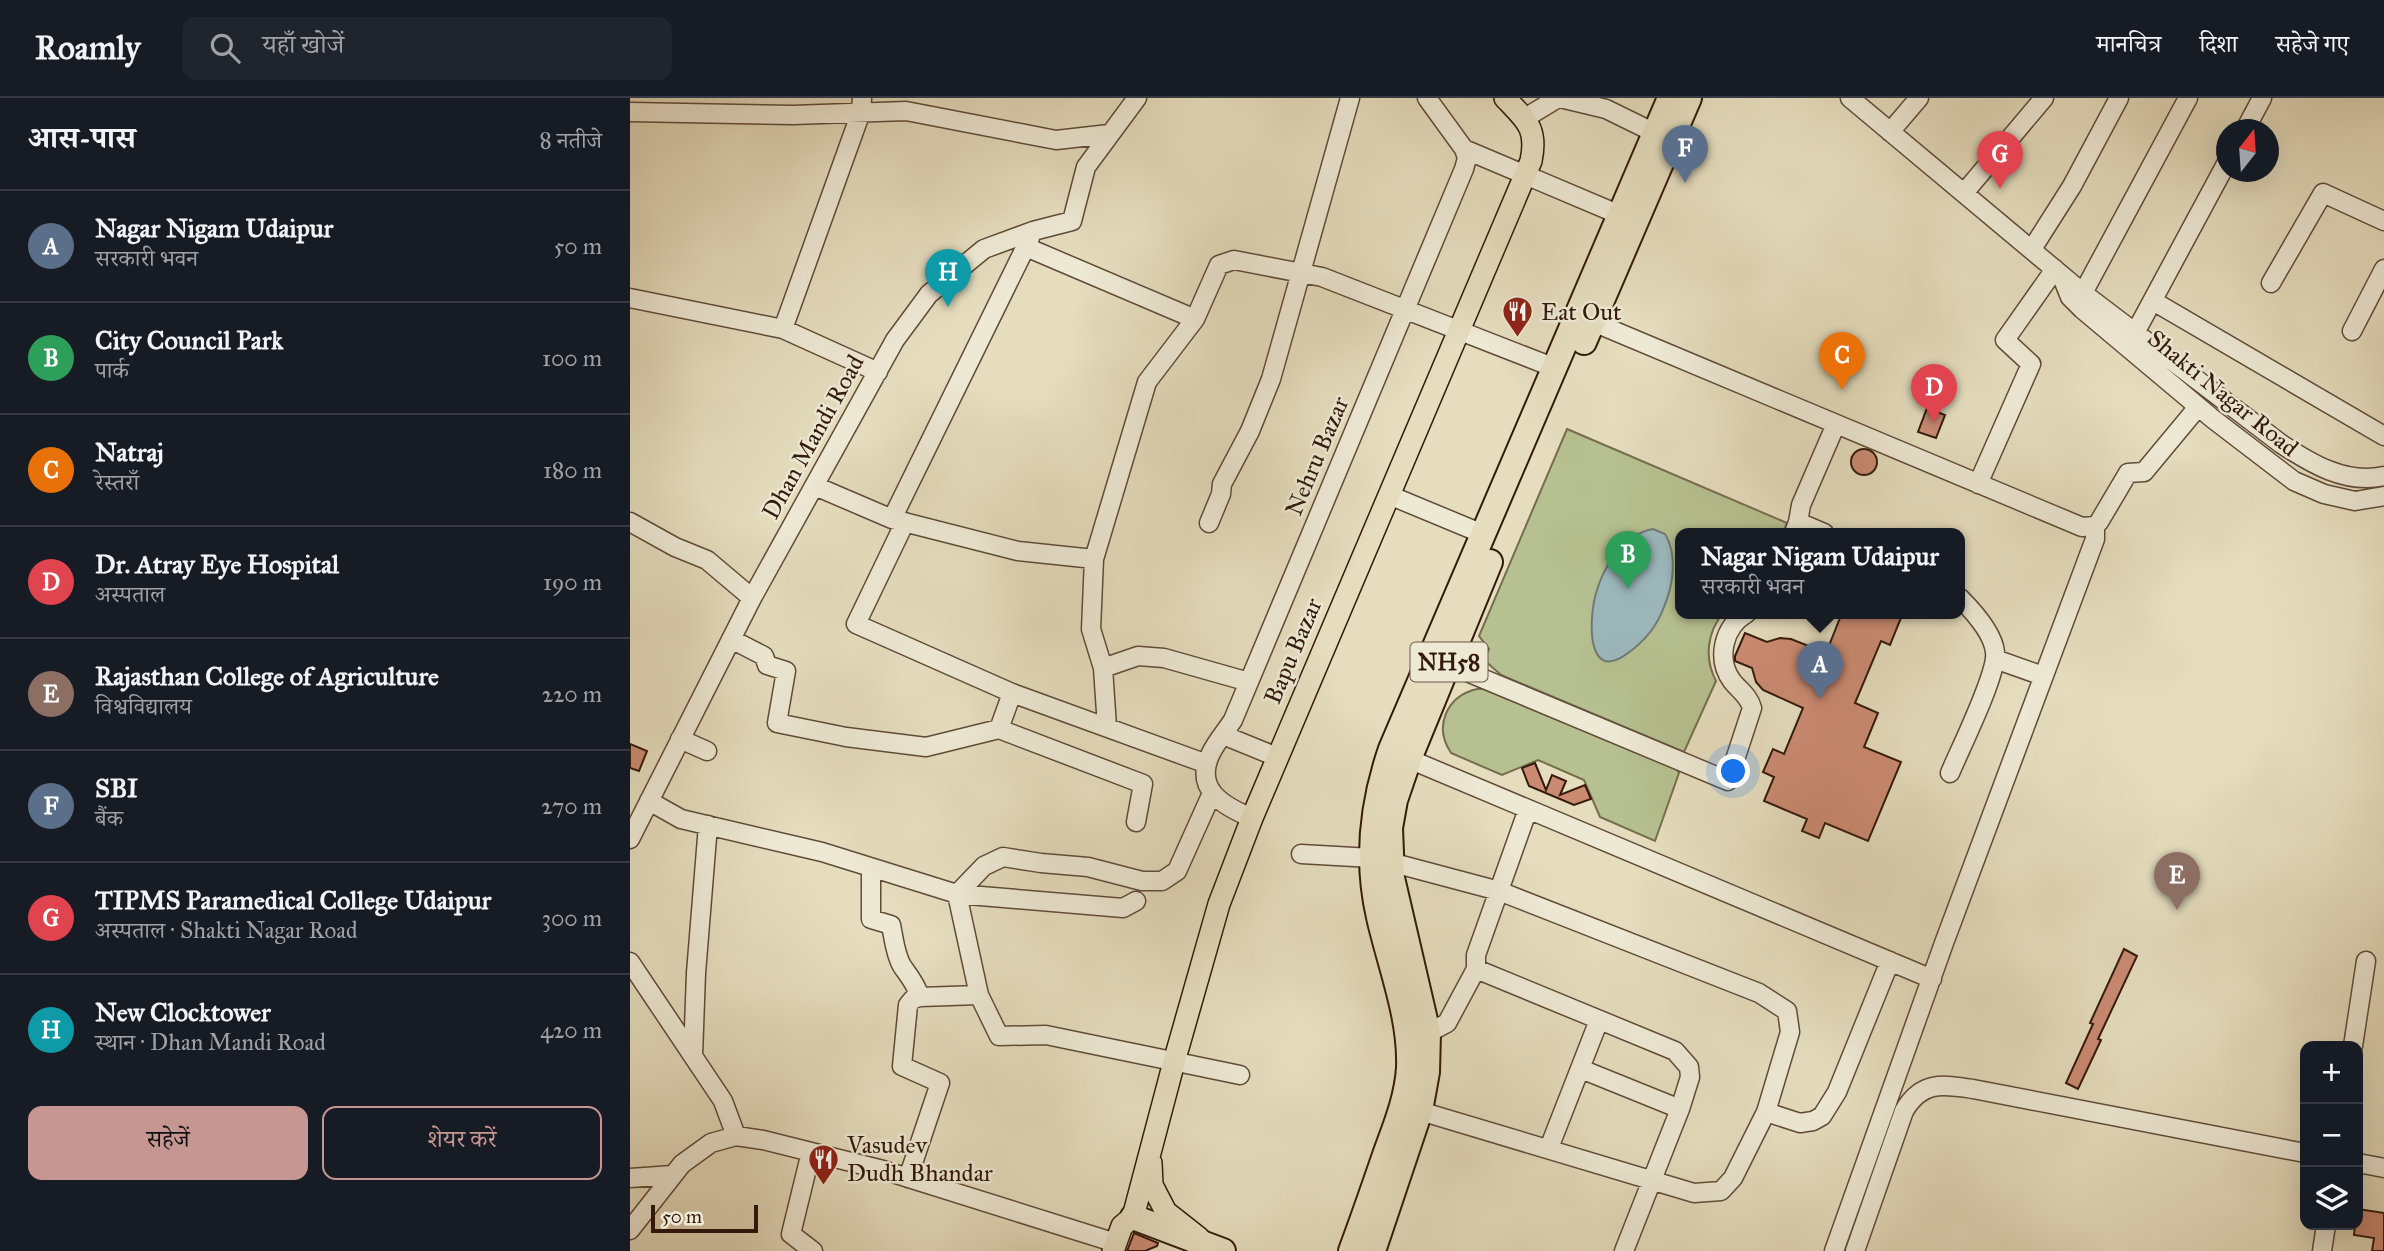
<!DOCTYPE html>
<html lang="hi">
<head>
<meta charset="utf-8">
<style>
	body { margin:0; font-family:"IM FELL Great Primer","Noto Serif Devanagari",serif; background:#20242c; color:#f1f3f6 }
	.controls { position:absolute; right:21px; bottom:21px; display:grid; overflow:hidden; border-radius:14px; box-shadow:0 7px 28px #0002 }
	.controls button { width:63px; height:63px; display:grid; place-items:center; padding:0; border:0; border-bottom:2px solid #363941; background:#171b24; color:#f1f3f6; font:35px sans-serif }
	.compass { position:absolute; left:1586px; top:21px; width:63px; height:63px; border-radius:50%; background:#171b24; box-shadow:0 7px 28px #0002; rotate:17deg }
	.scale { position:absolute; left:21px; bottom:18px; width:107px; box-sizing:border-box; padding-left:7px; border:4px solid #331a0b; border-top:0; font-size:19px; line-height:24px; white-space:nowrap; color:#331a0b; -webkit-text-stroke:5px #eee9d5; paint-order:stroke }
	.you { position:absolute; left:1104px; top:674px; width:24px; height:24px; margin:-18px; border:5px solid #fff; border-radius:50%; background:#1a73e8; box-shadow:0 0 0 10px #1a73e833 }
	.badge { display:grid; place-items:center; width:46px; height:46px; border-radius:50%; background:#c59692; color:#fff; font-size:23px; font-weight:700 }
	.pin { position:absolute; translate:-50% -58px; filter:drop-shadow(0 2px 4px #0008) }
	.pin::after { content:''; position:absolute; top:37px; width:24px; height:21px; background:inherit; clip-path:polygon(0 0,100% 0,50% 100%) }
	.popup { position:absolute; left:1045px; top:430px; width:290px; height:91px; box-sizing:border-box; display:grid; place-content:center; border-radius:14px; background:#171b24; filter:drop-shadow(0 2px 5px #0005); font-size:23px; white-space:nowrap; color:#9ea1a6 }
	.popup b { font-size:26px; color:#f1f3f6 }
	.popup::after { content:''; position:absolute; left:50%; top:100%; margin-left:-14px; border:14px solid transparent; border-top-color:#171b24 }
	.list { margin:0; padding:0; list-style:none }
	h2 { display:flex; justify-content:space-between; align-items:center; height:91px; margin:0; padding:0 28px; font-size:30px }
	h2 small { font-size:23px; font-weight:400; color:#9ea1a6 }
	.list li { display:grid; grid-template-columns:46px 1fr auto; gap:21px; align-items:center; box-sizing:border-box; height:112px; padding:0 28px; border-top:2px solid #363941 }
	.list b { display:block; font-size:26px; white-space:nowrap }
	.list p { margin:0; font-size:23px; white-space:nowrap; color:#9ea1a6 }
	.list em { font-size:23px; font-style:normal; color:#9ea1a6 }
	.actions { display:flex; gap:14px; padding:21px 28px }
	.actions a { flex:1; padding:16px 0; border:2px solid #c59692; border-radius:14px; text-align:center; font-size:24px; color:#c59692 }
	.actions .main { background:#c59692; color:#111 }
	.icon { flex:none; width:38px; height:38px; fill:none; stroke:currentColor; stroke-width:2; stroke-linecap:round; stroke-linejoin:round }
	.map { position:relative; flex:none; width:1754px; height:1153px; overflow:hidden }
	header { display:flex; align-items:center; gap:42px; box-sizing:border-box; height:98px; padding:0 35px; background:#171b24; border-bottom:2px solid #363941 }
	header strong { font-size:33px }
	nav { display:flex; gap:38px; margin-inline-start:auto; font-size:24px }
	.search { width:490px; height:63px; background:#20242c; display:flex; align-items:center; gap:18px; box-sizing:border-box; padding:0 24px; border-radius:14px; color:#9ea1a6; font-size:26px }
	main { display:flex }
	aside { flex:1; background:#171b24 }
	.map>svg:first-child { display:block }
	.green { fill:#b6c090; stroke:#746d4e; stroke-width:2 }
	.water { fill:#9cb8bd; stroke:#727976; stroke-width:2 }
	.building { fill:#cb8b73; stroke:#331a0b; stroke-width:2 }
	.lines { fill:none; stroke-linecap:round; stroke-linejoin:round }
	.minor-casing { stroke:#604b38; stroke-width:21 }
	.major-casing { stroke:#331a0b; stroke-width:24 }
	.highway-casing { stroke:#331a0b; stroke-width:28 }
	.minor { stroke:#eee9d5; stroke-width:18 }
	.major { stroke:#e5ddbe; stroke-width:21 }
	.highway { stroke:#e5ddbe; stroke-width:24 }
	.labels { text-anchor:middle; stroke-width:5; stroke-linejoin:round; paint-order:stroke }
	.shield { fill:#eee9d5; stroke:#6b5848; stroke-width:2 }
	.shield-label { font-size:23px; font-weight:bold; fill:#331a0b }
	.poi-label { font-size:24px; fill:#331a0b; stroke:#eee9d5; text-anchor:start }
	.street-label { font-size:24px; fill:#331a0b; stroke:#eee9d5 }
</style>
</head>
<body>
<header>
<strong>Roamly</strong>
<div class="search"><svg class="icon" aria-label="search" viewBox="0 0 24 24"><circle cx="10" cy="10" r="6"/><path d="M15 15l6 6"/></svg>यहाँ खोजें</div>
<nav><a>मानचित्र</a><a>दिशा</a><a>सहेजे गए</a></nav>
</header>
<main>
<aside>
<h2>आस-पास<small>8 नतीजे</small></h2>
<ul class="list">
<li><span class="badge" style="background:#5c6f8a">A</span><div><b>Nagar Nigam Udaipur</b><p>सरकारी भवन</p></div><em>50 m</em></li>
<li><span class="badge" style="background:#2e9e5b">B</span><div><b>City Council Park</b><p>पार्क</p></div><em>100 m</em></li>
<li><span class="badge" style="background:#e8710a">C</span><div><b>Natraj</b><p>रेस्तराँ</p></div><em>180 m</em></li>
<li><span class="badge" style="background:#e0444e">D</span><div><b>Dr. Atray Eye Hospital</b><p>अस्पताल</p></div><em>190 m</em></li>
<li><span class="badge" style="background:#8d6e63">E</span><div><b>Rajasthan College of Agriculture</b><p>विश्वविद्यालय</p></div><em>220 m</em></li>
<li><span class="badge" style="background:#5c6f8a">F</span><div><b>SBI</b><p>बैंक</p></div><em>270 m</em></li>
<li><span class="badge" style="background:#e0444e">G</span><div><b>TIPMS Paramedical College Udaipur</b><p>अस्पताल · Shakti Nagar Road</p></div><em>300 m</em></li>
<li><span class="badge" style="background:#0f9aa8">H</span><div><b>New Clocktower</b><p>स्थान · Dhan Mandi Road</p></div><em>420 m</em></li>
</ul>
<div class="actions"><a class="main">सहेजें</a><a>शेयर करें</a></div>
</aside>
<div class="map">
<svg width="1754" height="1153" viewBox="0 0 1754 1153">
	<rect width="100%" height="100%" fill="#e5ddbe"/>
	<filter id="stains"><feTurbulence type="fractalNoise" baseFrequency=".00286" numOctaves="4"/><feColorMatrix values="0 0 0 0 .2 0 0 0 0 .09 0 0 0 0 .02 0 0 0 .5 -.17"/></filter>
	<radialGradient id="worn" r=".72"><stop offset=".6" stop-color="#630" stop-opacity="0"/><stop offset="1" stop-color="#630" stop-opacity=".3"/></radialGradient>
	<path class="green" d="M937 331 1157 425 1153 435H1050V515H1093C1077 535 1074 560 1086 583L1054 654 871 577 854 562 859 551 849 538Z
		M847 591H857L1044 668 1049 675 1025 743 970 719 954 682 908 662 872 677 821 655C803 628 817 598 847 591Z"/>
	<path class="water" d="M1023 431 1035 436C1048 457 1043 488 1034 509 1027 528 1015 543 998 555 954 588 959 515 967 492 973 472 983 456 999 443 1006 437 1014 432 1023 431Z"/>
	<path class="building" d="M1297 310 1315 317 1306 340 1288 334Z
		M1221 364a13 13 0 1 1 26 0a13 13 0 1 1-26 0Z
		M1212 515H1273L1260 547 1251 543 1225 605 1248 615 1234 649 1271 664 1238 743 1195 725 1189 740 1172 733 1177 721 1134 703 1144 679 1133 674 1143 651 1154 656 1173 610 1133 592 1126 584 1122 570 1105 563V558L1115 535 1137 544 1150 540 1161 541 1196 555Z
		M0 646 17 653 9 673 0 670Z
		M905 665 916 692 922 677 936 683 930 697 955 687 961 701 944 707 899 688 892 670Z
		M1494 851 1507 858 1468 941 1471 942 1448 991 1436 985 1463 926 1460 925Z
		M1728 1111 1754 1115V1153H1742L1744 1140 1724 1137 1725 1127H1728Z
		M504 1135 528 1145 527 1148 515 1153H497Z"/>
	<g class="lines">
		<defs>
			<path id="minor" d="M930 0 976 11 1025 35
				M1220 0 1453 195 1650 345C1680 365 1716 387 1754 378
				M0 14 163 17 276 13 426 42 479 36
				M895 20 928 0
				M1615 32 1632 0
				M1260 34 1289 0
				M834 51 990 117
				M1334 95 1414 0
				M1402 151 1442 88 1489 0
				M1432 179 1440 199 1452 211 1583 321 1664 383 1694 396 1725 403 1754 398
				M1641 185 1693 95 1754 123
				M1453 195 1558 0
				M0 200 153 231 248 274
				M1523 203 1754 338
				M565 221 589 167 604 162 692 179 925 270
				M963 224 1452 429 1465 428 1469 424 1498 375 1514 374 1568 309
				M153 231 231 14 232 0
				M1722 233 1754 171
				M1505 235 1596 66
				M1348 386 1401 266 1375 242 1425 171
				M185 388 262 421 400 140
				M759 397 853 436
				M262 421 388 453 464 461 517 284 565 221 396 149
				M0 424 45 449 77 462 122 500
				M275 424 226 526 382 595 577 666
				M1168 424 1194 435
				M579 425 591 396 592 386 620 333 641 281 720 0
				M1164 435 1168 424 1171 407 1206 326
				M464 461 461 531 473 570 477 629
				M101 541 134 558 137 567 156 573 147 625 216 639 296 649 369 631 513 686 506 724
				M1365 561 1413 578
				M818 566 1098 683 1122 610C1119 598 1109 592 1102 583 1086 561 1093 529 1117 515
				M473 570 508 558 534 560 619 584
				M369 631 382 595
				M593 637 647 659
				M50 641 77 653
				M779 661 1302 881
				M1320 675C1330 651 1368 575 1365 554 1363 535 1343 513 1330 500
				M19 703 51 721 192 754 327 796 349 897 369 938 416 937 610 977
				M622 720C593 708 563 691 581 655 587 643 596 633 603 622L834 71 837 60 834 51 797 0
				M0 741 122 500 265 242 299 196 354 151 403 133 442 123 456 69 507 0
				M671 756 742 760
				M760 764 869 793 1129 895 1157 913 1160 934 1136 1014 1103 1080 1091 1093 1064 1095 790 1013
				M241 770V821L261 827C264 841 265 856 272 868 279 878 286 886 290 899
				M506 803 493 810 327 796 354 768 373 759 411 765 458 769 512 783H532L547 773 582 695
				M0 864 93 1003 106 1038
				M846 871 1045 953 1059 969 1060 979 1050 1011 994 1153
				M798 935 817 925 846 871V857L898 711
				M1723 948 1736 863
				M63 958 66 875 78 727
				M951 971 1050 1011
				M1136 1014 1170 1025 1183 1023 1192 1018 1207 994 1260 863
				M919 1050 969 922
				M181 1054 161 1136 183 1153
				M1728 1065 1754 1070
				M0 1080 42 1077
				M278 1080 310 985 272 968 278 907 283 901 290 899 349 897
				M0 1132 52 1066 81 1045 106 1038 133 1042 253 1072 486 1145
				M1204 1153 1314 845 1465 441V428
				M1225 1153 1274 1013C1291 983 1312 986 1343 991L1675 1055
				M1692 1153 1696 1127"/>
			<path id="major" d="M521 1065 522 1087 536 1114 569 1140
				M483 1153 492 1128 503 1119 544 964 589 806 622 720 901 63C908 30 896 22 875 0"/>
			<path id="highway" d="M954 244 1059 0
				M503 1119 593 1153
				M721 1153C733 1121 744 1089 755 1057 765 1029 777 1001 779 970 781 919 760 868 749 819 736 763 742 706 761 651L1040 0
				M743 1153 790 1013 797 974 798 935 762 780 760 730 765 702 779 661 860 464"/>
		</defs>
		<use href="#minor" class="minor-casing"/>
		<use href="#major" class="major-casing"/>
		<use href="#highway" class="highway-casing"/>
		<use href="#minor" class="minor"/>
		<use href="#major" class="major"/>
		<use href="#highway" class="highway"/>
	</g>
	<defs>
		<symbol id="restaurant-pin" viewBox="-11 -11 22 30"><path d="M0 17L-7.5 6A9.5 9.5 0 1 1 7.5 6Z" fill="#8f2418" stroke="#eee9d5"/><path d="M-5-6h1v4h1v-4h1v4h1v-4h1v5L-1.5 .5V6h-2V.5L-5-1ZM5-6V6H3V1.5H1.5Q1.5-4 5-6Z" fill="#fff"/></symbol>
	</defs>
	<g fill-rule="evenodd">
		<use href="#restaurant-pin" x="870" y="196" width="35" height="47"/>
		<use href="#restaurant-pin" x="176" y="1044" width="35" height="47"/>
	</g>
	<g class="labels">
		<rect class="shield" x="780.5" y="544.5" width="77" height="39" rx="5"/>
		<g class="shield-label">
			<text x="819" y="572">NH58</text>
		</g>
		<g class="poi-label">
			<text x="911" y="222">Eat Out</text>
			<text x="217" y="1055">Vasudev<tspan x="217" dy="28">Dudh Bhandar</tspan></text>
		</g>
		<g class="street-label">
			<text transform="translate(1593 295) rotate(39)" y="8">Shakti Nagar Road</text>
			<text transform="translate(183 339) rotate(-61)" y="8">Dhan Mandi Road</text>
			<text transform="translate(687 358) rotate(-67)" y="8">Nehru Bazar</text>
			<text transform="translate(663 553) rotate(-67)" y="8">Bapu Bazar</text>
		</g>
	</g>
	<rect width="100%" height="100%" filter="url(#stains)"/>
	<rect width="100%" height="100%" fill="url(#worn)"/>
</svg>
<div class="controls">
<button>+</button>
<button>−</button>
<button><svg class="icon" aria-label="layers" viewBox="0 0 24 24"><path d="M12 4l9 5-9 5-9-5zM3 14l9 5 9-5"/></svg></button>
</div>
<svg class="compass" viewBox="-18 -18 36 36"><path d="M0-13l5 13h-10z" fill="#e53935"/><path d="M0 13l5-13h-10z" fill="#9ea1a6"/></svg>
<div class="scale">50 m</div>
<div class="you"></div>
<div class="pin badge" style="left:1190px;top:601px;background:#5c6f8a">A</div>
<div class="popup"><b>Nagar Nigam Udaipur</b>सरकारी भवन</div>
<div class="pin badge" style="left:998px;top:491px;background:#2e9e5b">B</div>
<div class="pin badge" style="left:1212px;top:292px;background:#e8710a">C</div>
<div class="pin badge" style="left:1304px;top:324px;background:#e0444e">D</div>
<div class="pin badge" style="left:1547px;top:812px;background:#8d6e63">E</div>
<div class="pin badge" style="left:1055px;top:85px;background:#5c6f8a">F</div>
<div class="pin badge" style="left:1370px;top:91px;background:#e0444e">G</div>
<div class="pin badge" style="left:318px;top:209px;background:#0f9aa8">H</div>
</div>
</main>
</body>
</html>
